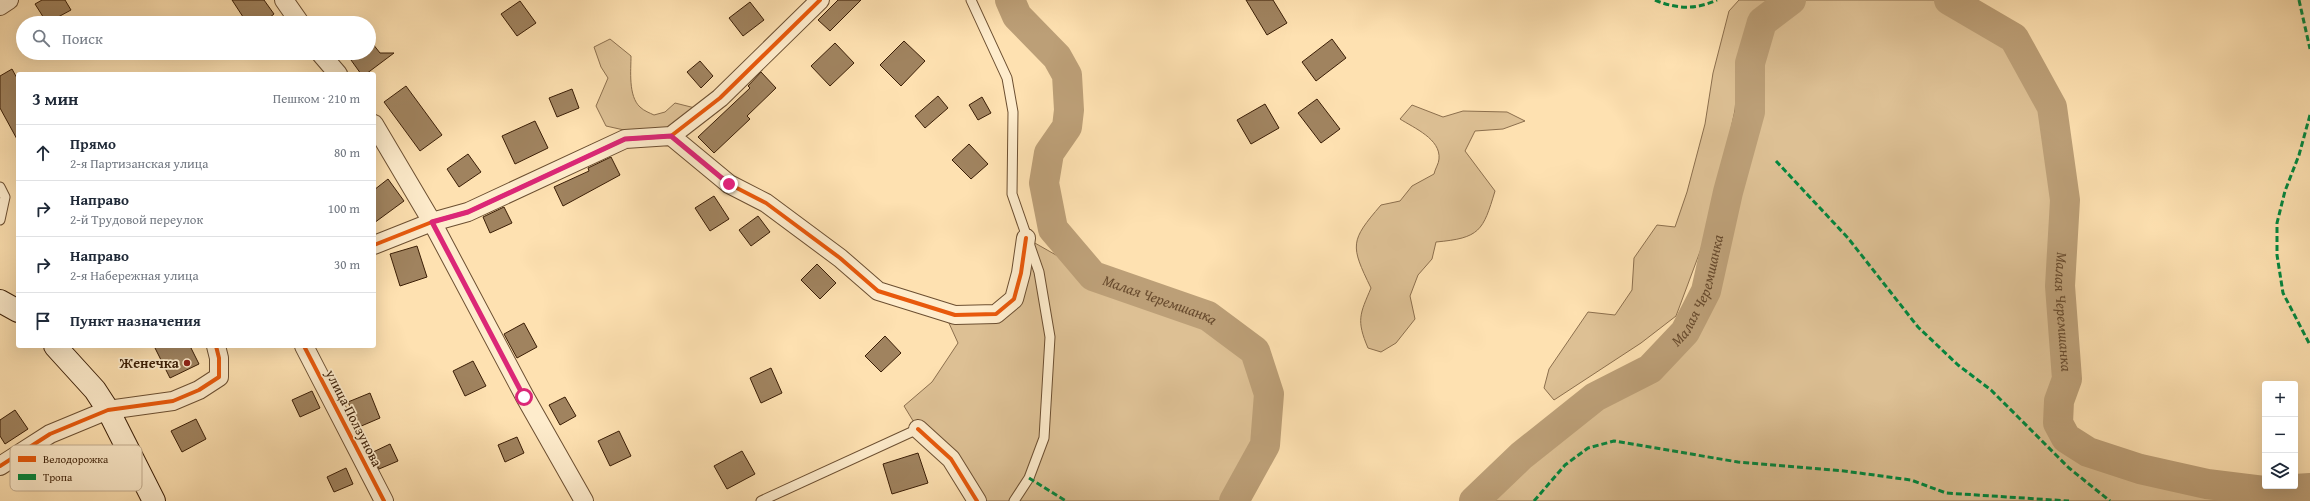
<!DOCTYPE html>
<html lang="ru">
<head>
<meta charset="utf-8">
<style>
	body { margin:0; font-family:"Gentium Book Plus",serif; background:#f2f2f3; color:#1f2937 }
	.controls { position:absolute; right:12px; bottom:12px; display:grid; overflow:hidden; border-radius:4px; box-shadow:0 4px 16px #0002 }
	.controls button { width:36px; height:36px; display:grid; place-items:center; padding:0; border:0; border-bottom:1px solid #e0e1e3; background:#fff; color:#1f2937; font:20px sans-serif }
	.stop { position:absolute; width:12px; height:12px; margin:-9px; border:3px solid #db2777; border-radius:50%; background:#fff }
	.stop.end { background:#db2777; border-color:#fff; box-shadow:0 1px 4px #0008 }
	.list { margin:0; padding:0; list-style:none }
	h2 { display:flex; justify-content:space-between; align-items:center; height:52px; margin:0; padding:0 16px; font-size:17px }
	h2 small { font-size:13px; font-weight:400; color:#747a83 }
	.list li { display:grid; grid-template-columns:26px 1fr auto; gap:12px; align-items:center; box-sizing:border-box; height:56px; padding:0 16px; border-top:1px solid #e0e1e3 }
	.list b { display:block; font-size:15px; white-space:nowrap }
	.list p { margin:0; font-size:13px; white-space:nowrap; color:#747a83 }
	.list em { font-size:13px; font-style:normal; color:#747a83 }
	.icon { flex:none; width:22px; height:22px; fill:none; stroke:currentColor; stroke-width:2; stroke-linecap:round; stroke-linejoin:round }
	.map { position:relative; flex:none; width:2310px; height:501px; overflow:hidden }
	.search { position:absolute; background:#fff; box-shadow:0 4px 16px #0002; left:16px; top:16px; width:360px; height:44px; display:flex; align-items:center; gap:10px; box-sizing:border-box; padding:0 14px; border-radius:22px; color:#747a83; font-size:15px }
	.panel { position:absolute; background:#fff; box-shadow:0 4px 16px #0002; left:16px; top:72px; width:360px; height:276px; border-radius:4px }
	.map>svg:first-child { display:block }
	.green { fill:#ddc094; stroke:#8c6f4d }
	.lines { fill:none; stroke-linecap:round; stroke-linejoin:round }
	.river { stroke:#bc9f77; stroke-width:30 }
	.building { fill:#a0835f; stroke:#3b1e06 }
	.lane-casing { stroke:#6c4f31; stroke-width:11 }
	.street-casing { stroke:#6c4f31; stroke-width:20 }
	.secondary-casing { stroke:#3b1e06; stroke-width:24 }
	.lane { stroke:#feeccc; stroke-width:9 }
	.street { stroke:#feeccc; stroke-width:18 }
	.secondary { stroke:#feeccc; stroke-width:22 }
	.quiet { stroke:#00873e; stroke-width:3; stroke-dasharray:6 3; stroke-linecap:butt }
	.cycleway-casing { stroke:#feeccc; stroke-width:6 }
	.cycleway { stroke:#e8590c; stroke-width:4 }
	.route { stroke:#db2777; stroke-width:5 }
	.poi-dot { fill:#8f2418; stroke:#feeccc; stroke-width:1.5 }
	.labels { text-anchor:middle; stroke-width:3.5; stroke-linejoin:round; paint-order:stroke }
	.poi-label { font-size:14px; font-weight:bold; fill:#3b1e06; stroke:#feeccc; text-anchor:end }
	.street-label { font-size:14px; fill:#3b1e06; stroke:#feeccc }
	.water-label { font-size:15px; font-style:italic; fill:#684b2e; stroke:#feeccc }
	.key { fill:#feeccc; stroke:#c4ae91; stroke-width:1 }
	.key-label { font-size:11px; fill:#3b1e06 }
</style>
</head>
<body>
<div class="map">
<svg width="2310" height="501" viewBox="0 0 2310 501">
	<rect width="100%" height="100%" fill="#fee1b1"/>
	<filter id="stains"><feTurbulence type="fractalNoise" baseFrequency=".005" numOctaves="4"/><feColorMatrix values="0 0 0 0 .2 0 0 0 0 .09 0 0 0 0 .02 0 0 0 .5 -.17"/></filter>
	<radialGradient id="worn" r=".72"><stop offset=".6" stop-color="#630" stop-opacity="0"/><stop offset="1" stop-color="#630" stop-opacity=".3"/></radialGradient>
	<path class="green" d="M1739 0H1775L1750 20 1739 64 1735 110 1720 180 1701 249 1676 316 1641 343 1554 400 1544 388 1549 369 1588 312 1615 315 1632 290 1634 258 1657 225 1675 227 1687 192 1705 124 1713 73 1729 11Z
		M1791 0H1949L2014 38 2054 122 2065 200 2060 286 2067 379 2059 401 2058 423 2066 438 2088 452 2140 469 2207 484 2264 491 2273 501H1474L1521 456 1595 397 1650 369 1685 332 1706 291 1728 192 1750 112V63L1762 22Z
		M610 39 631 56C631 70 628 96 640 107 644 111 650 113 654 115L665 112 675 103 695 108 665 131 624 130 606 126 596 106 608 78 601 67 594 47Z
		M1412 105 1443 117 1463 111 1507 112 1525 121 1503 129 1475 131 1465 151 1495 191C1483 231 1480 238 1436 242L1432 259 1418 275 1410 296 1415 319 1396 343 1381 352 1368 348C1356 320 1360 314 1371 288 1350 245 1350 241 1381 205L1400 201 1412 186 1434 174C1435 169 1439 163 1439 159 1441 139 1414 128 1400 119Z
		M1026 238 1093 276 1208 316 1255 351 1269 394 1265 445 1247 475 1237 501H976L918 429 904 406 932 382 958 343 948 321 1014 299Z"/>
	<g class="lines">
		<g class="river">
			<path id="s1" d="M1010 0 1017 16 1057 57 1067 75 1069 110 1067 127 1049 153 1044 183 1053 229 1093 276 1208 316 1255 351 1269 394 1265 445 1234 501"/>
			<path id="s2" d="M1949 0 2014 38 2052 107 2065 200 2060 286 2067 379 2059 401 2058 423 2066 438 2088 452 2140 469 2207 484 2264 491 2310 488"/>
			<path id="s3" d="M1474 501 1521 456 1595 397 1650 369 1685 332 1706 291 1728 192 1750 112V63L1762 22 1791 0"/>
		</g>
	</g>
	<path class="building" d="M42 0H65L71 10 47 23 35 4Z
		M232 0H264L274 14 263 23H247Z
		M838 0H861L830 31 818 20Z
		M1246 0H1273L1287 23 1267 35Z
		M520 1 536 23 517 36 501 14Z
		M750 2 764 20 743 36 729 18Z
		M369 39 380 53H394L366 74H361L346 53H369Z
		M1332 39 1346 58 1316 81 1302 62Z
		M904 41 925 61 901 86 880 65Z
		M835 43 854 63 830 86 811 66Z
		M700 61 713 76 701 88 687 72Z
		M12 69 18 80V141L0 108V76Z
		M761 72 776 88 747 116 750 119 714 153 698 137 750 88 748 86Z
		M406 86 442 135 420 151 384 102Z
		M572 89 579 108 557 117 549 98Z
		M938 96 948 108 925 128 915 116Z
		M982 97 991 113 978 120 969 105Z
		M1317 99 1340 129 1321 143 1298 113Z
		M1265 104 1279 128 1251 144 1237 120Z
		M535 121 548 148 515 164 502 136Z
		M969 144 988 164 971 179 952 160Z
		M468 154 481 172 459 187 447 169Z
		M611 157 620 175 563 206 554 187 589 171 588 168Z
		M388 179 404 201 374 223V190Z
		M714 196 729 219 710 231 695 208Z
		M504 207 512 223 490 233 483 217Z
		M758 216 770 232 751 246 739 230Z
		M417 246 427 277 400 286 390 254Z
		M817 264 836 283 820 299 801 280Z
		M524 323 537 347 517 358 504 334Z
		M885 336 901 353 881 372 865 356Z
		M154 346H190L199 364 170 378Z
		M473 361 486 386 465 396 453 371Z
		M771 368 782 393 761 403 750 378Z
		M312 391 320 408 300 417 292 400Z
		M370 393 380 418 359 427 348 402Z
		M565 397 576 416 560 425 549 405Z
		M15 410 28 429 5 444 0 436V420Z
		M196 419 206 439 182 452 171 431Z
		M619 431 631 456 610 466 598 441Z
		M517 437 524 453 505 462 498 445Z
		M390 444 398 461 379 469 371 453Z
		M742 451 755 474 727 489 714 466Z
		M918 453 928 483 892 494 883 464Z
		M346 468 353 484 334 492 327 477Z"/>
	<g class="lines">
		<defs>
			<path id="lane" d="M971 0 1007 78 1013 112 1012 194 1039 272 1050 337 1044 438 1029 478 1014 501
				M0 187 5 197 0 220
				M761 501 918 429"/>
			<path id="street" d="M284 0 300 23
				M0 6 9 0
				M320 53 338 74
				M374 124 432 222 525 397 584 501
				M671 136 729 184 766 203 840 258 878 291 955 315 996 314 1014 299 1021 273 1026 238
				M374 245 432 222 468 212 625 139 671 136 720 98 820 0
				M304 346 384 501
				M918 429 951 459 977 501
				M0 466 50 434 108 410 173 401 199 390 219 377V358L216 346"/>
			<path id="secondary" d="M0 301 18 311
				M55 346 95 390 108 410 154 501"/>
		</defs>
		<use href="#lane" class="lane-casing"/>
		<use href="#street" class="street-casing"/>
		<use href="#secondary" class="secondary-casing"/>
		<use href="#lane" class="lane"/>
		<use href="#street" class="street"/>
		<use href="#secondary" class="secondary"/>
		<path class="quiet" d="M1655 0C1676 9 1695 10 1717 0
			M2299 0 2310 49
			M2310 115 2299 155 2285 191 2277 223V255L2283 293 2310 345
			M1776 161 1848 238 1918 327 1958 365 1991 390 2069 468 2110 501
			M1029 478 1066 501
			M1534 501 1565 465 1588 448 1614 441 1738 462 1844 471 1911 480 1946 493 2069 501"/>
		<defs>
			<path id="cycleway" d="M671 136 729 184 766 203 840 258 878 291 955 315 996 314 1014 299 1021 273 1026 238
				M374 245 432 222 468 212 625 139 671 136 720 98 820 0
				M304 346 384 501
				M918 429 951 459 977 501
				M0 466 50 434 108 410 173 401 199 390 219 377V358L216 346"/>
		</defs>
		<use href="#cycleway" class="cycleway-casing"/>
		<use href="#cycleway" class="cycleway"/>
	</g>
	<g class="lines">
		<path class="route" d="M524 397 432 222 468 212 625 139 671 136 729 184"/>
	</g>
	<circle class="poi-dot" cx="187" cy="363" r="4"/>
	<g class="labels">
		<g class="poi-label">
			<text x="179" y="368">Женечка</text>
		</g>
		<g class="street-label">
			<text transform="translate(354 418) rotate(63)" y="5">улица Ползунова</text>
		</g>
		<g class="water-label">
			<text dy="5" stroke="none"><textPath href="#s3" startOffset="316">Малая Черемшанка</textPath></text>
			<text dy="5" stroke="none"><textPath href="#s1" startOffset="389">Малая Черемшанка</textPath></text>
			<text dy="5" stroke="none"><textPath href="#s2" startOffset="360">Малая Черемшанка</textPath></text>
		</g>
	</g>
	<rect x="10" y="445" width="132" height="46" rx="6" class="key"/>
	<rect x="18" y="456" width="18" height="6" fill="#e8590c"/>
	<rect x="18" y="474" width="18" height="6" fill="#00873e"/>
	<g class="key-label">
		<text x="43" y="463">Велодорожка</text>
		<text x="43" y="481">Тропа</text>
	</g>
	<rect width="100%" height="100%" filter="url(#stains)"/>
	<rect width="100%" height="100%" fill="url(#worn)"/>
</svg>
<div class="controls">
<button>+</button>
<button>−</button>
<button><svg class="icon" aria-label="layers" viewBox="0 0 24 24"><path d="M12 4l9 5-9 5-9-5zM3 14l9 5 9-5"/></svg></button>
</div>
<div class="stop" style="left:524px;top:397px"></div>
<div class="stop end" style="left:729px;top:184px"></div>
<div class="search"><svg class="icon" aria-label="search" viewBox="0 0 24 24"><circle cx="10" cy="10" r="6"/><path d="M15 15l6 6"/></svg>Поиск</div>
<section class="panel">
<h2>3 мин<small>Пешком · 210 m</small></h2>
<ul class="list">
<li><svg class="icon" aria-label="ahead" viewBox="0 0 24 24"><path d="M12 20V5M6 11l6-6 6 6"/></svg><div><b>Прямо</b><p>2-я Партизанская улица</p></div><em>80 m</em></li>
<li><svg class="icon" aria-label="right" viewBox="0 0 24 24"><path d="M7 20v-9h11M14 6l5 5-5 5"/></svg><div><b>Направо</b><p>2-й Трудовой переулок</p></div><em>100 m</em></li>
<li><svg class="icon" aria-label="right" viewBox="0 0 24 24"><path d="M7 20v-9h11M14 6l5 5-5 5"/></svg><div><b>Направо</b><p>2-я Набережная улица</p></div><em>30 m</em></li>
<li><svg class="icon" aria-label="arrive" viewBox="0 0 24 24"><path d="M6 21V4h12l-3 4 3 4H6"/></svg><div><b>Пункт назначения</b></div></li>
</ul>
</section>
</div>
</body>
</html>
